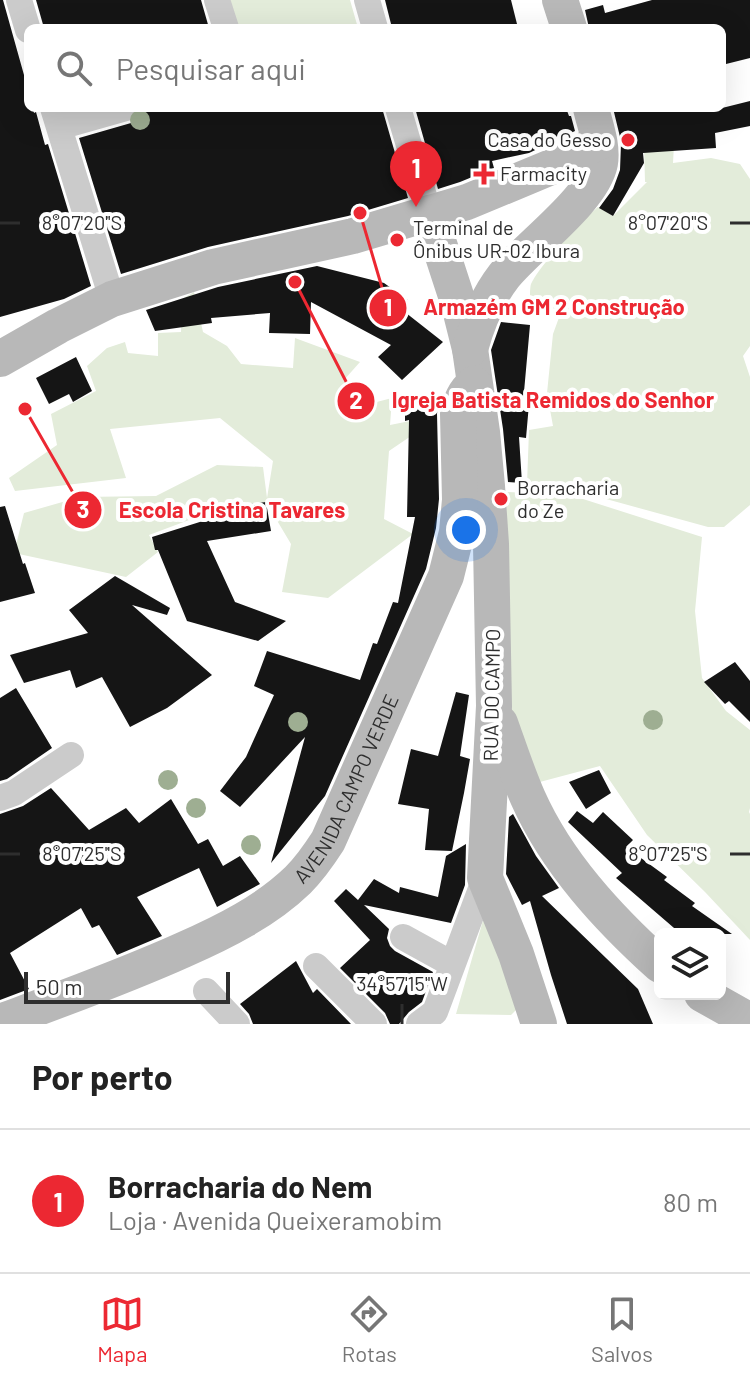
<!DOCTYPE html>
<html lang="pt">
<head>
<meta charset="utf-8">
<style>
	body { margin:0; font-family:Barlow,sans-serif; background:#f2f2f2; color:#222 }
	.controls { position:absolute; right:24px; bottom:24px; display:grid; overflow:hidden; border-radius:12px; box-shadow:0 8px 32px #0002 }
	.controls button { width:72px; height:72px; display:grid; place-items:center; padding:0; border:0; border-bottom:2px solid #e0e0e0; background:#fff; color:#222; font:40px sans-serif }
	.scale { position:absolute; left:24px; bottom:20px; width:206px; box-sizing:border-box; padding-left:8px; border:4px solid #2e2e2e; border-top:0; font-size:22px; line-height:28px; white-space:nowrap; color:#2e2e2e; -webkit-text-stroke:6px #fff; paint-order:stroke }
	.you { position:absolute; left:466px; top:530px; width:28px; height:28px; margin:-20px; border:6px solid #fff; border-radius:50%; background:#1a73e8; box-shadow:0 0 0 12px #1a73e833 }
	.badge { display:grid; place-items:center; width:52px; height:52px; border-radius:50%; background:#ec2832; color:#fff; font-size:26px; font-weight:700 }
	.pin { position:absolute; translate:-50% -66px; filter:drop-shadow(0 2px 4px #0008) }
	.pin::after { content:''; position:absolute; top:42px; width:28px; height:24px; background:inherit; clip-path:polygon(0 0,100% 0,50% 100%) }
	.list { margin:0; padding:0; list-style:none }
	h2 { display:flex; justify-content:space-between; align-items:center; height:104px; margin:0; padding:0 32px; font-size:34px }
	h2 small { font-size:26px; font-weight:400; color:#767676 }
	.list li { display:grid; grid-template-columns:52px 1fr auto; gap:24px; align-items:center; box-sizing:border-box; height:144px; padding:0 32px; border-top:2px solid #e0e0e0 }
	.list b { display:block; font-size:30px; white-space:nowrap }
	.list p { margin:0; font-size:26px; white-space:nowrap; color:#767676 }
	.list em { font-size:26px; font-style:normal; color:#767676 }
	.icon { flex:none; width:44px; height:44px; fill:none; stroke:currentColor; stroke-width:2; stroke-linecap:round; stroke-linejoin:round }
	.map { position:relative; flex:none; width:750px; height:1024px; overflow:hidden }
	.search { position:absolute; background:#fff; box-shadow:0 8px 32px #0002; left:24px; right:24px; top:24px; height:88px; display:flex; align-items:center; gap:20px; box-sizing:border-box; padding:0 28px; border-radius:12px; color:#767676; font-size:30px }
	.sheet { height:248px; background:#fff }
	nav { display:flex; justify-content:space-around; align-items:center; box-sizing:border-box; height:112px; border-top:2px solid #e0e0e0; background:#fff; font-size:22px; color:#767676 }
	nav a { display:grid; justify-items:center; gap:4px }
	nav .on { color:#ec2832 }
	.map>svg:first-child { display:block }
	.green { fill:#e3ecda }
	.building { fill:#151515 }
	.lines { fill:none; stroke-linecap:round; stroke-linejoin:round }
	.street { stroke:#cbcbcb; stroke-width:26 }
	.secondary { stroke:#b8b8b8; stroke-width:36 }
	.tree { fill:#9eae92 }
	.ticks { fill:none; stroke:#2e2e2e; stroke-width:3 }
	.poi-dot { fill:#ec2832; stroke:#fff; stroke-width:3 }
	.labels { text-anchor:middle; stroke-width:8; stroke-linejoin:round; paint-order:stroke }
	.poi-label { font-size:20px; fill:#2e2e2e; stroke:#fff; text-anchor:start }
	.street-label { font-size:20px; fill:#2e2e2e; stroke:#fff }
	.ticks-label { font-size:20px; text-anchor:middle; fill:#2e2e2e; stroke:#fff; stroke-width:8; stroke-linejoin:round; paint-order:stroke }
	.leader { fill:none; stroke:#ec2832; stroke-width:3 }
	.callout-dot { fill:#ec2832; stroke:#fff; stroke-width:3 }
	.mark-label { font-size:24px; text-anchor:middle; font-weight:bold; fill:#fff }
	.callout-label { font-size:22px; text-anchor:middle; font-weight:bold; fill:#ec2832; stroke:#fff; stroke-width:8; stroke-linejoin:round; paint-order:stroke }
</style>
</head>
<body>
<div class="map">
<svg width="750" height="1024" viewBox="0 0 750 1024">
	<rect width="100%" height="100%" fill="#fff"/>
	<path class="green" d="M223 0H350L358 28H232Z
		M643 108H676L673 163 711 158 740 164 750 179V346L743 356 750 377V505L724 527H708L577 491 527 484 529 430 553 426 547 393 553 334 561 312 530 297C530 294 530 287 531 284 539 266 582 220 598 207L613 216 647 182H645Z
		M194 292 203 332 227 346 241 364 293 368 295 338 360 362 344 380 369 404 392 398 390 425 415 420 411 436 389 451 384 519 413 534 328 598 282 592 291 544 266 502 221 508 149 535 158 552 126 577 14 553 24 513 80 497 156 496 217 465 263 467 267 498 273 461 220 418 110 429 126 478 15 491 9 478 57 445 51 414 96 391 87 366 107 348 125 342 128 353 158 356V333L181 332 182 299Z
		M507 492 548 494 583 499 702 537 695 611 702 678 726 711 750 730V808L749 812 750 814V940L705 892 647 835 600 766 536 783 497 712Z
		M486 910 521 1005 511 1015 456 1014Z"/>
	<path class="building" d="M0 0H3L24 75 28 74V108H33L34 113 36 112 45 145 48 144 91 286 64 299 0 317Z
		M36 0H201L209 28H44Z
		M385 0H511L518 28H392Z
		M652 0H750V58L722 65V28H589L585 10 603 5 605 13Z
		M750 101V126L715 133 716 148 643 153 644 163 613 216 599 208 613 189 620 170 621 144 625 136 620 137 613 108H722Z
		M142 108H382L408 198 348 216 208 247 121 274 79 138 131 123 138 119Z
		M415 108H566L569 116H571L575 131 529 153 492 161 494 168 460 182 438 189Z
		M317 266 384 283 408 300 401 309 443 342 402 380 378 357 391 345 311 302 310 334 269 333 270 313 211 318 212 323 155 331 146 310 218 287Z
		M501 322 530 325 523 403 529 404 526 438 519 437 522 483 508 482 503 429 491 350Z
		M76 357 92 391 73 402 69 394 49 404 36 378Z
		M439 394 437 414 439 499 436 528 426 569 325 796 271 863 305 737 240 807 220 791 246 757 274 695 254 686 267 651 360 680 373 643 377 644 393 602 398 603 415 517H407L409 420 405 421V400Z
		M266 502 271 531 207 541 235 602 286 621 258 641 187 621 158 550H155L152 537 222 515 221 508Z
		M5 506 23 564 25 563 35 593 0 602V507Z
		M115 576 170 608 167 615 132 605 212 675 167 708 130 727 102 677 76 688 70 670 24 683 10 655 88 633 69 610Z
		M735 662 750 681V722L729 701 725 704 704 682Z
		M16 688 52 748 7 779 0 781V698Z
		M456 692 469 695 460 756 470 759 464 793 452 851 425 850 429 809 398 804 411 749 438 756Z
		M599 770 611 793 586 809 569 782Z
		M51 788 89 830 126 808 139 823 171 799 198 844 208 839 223 866 240 856 260 884 217 907 199 868 137 897 162 936 117 955 99 925 92 928 81 908 10 953 29 989 0 1000V814L23 806Z
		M577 811 593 823 603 812 633 840 626 847 667 877 664 880 695 903 692 906 732 934H681L616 878 622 873 568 822Z
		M513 814 536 856 559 888 542 896 638 989 653 1024H567L551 975 530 901 522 905 506 874 509 817Z
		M466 844 465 885 451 923 364 905 389 929 387 938 390 946 395 951 433 972 422 1002 409 1012 399 1024H390L385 1013 340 968 370 940 334 901 346 889 358 900 374 879 399 893 400 887 438 897 446 856Z
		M296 961 313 993 317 989 351 1024H253L249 1014 240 1004Z"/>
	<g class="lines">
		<path class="street" d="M19 0 28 30
			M217 0 226 28
			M367 0 375 28
			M53 108 112 299
			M398 108 429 213
			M59 127 126 108
			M0 798 14 793 71 755
			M403 937 452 964
			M316 966 374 1024
			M206 991 237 1024
			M419 1024 435 1012 485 878"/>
		<g class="secondary">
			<path d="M560 0 569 28"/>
			<path d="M429 213 459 305 470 349 482 432 487 486 491 544 494 706 485 878 516 954 539 1024"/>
			<path d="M470 349C477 323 487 298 504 276 528 246 593 200 600 163 603 145 595 126 591 108"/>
			<path d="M0 359 58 326 112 299 213 267 353 236 467 202 556 165 599 142"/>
			<path d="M500 723C509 748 517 773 528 798 557 863 608 918 660 965"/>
			<path d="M702 994 750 1021"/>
			<path id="s1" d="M0 1022C62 999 123 977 183 950 224 932 266 911 298 880 310 868 319 855 328 841L446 576 457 532 460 500 458 414C461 401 464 392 474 384"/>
		</g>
	</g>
	<g class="tree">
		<circle cx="140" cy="120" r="10"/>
		<circle cx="653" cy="720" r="10"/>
		<circle cx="298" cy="722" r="10"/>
		<circle cx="168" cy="780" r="10"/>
		<circle cx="196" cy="808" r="10"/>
		<circle cx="251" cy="845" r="10"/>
	</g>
	<path class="ticks" d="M0 223H20M730 223H750M0 854H20M730 854H750M402 1004V1024"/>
	<g class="poi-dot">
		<circle cx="628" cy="140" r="8"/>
		<path d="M480 162h8v8h8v8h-8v8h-8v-8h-8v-8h8z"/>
		<circle cx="397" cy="240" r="8"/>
		<circle cx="501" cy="499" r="8"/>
	</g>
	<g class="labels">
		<g class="poi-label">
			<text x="612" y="147" text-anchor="end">Casa do Gesso</text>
			<text x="500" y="181">Farmacity</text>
			<text x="413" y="235">Terminal de<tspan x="413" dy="23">Ônibus UR-02 Ibura</tspan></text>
			<text x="517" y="495">Borracharia<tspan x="517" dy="23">do Ze</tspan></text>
		</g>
		<g class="street-label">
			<text transform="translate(492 695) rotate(-89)" y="7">RUA DO CAMPO</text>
			<text dy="7" stroke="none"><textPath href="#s1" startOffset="436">AVENIDA CAMPO VERDE</textPath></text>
		</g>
	</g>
	<g class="ticks-label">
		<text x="82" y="230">8°07'20"S</text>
		<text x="668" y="230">8°07'20"S</text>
		<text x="82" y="861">8°07'25"S</text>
		<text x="668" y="861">8°07'25"S</text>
		<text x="402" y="991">34°57'15"W</text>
	</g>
	<path class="leader" d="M360 213L388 308M295 282L356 401M25 409L83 510"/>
	<g class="callout-dot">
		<circle cx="360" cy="213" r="8"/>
		<circle cx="295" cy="282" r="8"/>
		<circle cx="25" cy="409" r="8"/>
		<circle cx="388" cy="308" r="20"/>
		<circle cx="356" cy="401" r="20"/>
		<circle cx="83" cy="510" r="20"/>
	</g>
	<g class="mark-label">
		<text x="388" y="316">1</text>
		<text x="356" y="409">2</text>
		<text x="83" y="518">3</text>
	</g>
	<g class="callout-label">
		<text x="554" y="315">Armazém GM 2 Construção</text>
		<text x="553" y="408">Igreja Batista Remidos do Senhor</text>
		<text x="232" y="518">Escola Cristina Tavares</text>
	</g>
</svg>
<div class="controls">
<button><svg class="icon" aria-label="layers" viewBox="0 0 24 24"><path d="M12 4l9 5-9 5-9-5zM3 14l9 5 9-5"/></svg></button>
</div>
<div class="scale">50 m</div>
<div class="you"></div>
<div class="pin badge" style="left:416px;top:207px">1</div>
<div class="search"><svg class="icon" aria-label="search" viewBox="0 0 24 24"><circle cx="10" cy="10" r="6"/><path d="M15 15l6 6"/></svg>Pesquisar aqui</div>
</div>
<section class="sheet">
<h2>Por perto<small></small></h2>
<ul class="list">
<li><span class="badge">1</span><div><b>Borracharia do Nem</b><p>Loja · Avenida Queixeramobim</p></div><em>80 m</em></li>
</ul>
</section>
<nav>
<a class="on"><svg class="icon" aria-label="map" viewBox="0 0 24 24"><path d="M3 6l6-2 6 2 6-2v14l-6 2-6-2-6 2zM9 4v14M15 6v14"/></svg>Mapa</a>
<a><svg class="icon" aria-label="directions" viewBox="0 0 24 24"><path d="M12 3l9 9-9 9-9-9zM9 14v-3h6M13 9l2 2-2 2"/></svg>Rotas</a>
<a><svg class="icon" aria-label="saved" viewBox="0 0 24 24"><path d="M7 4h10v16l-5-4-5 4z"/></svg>Salvos</a>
</nav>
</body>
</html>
